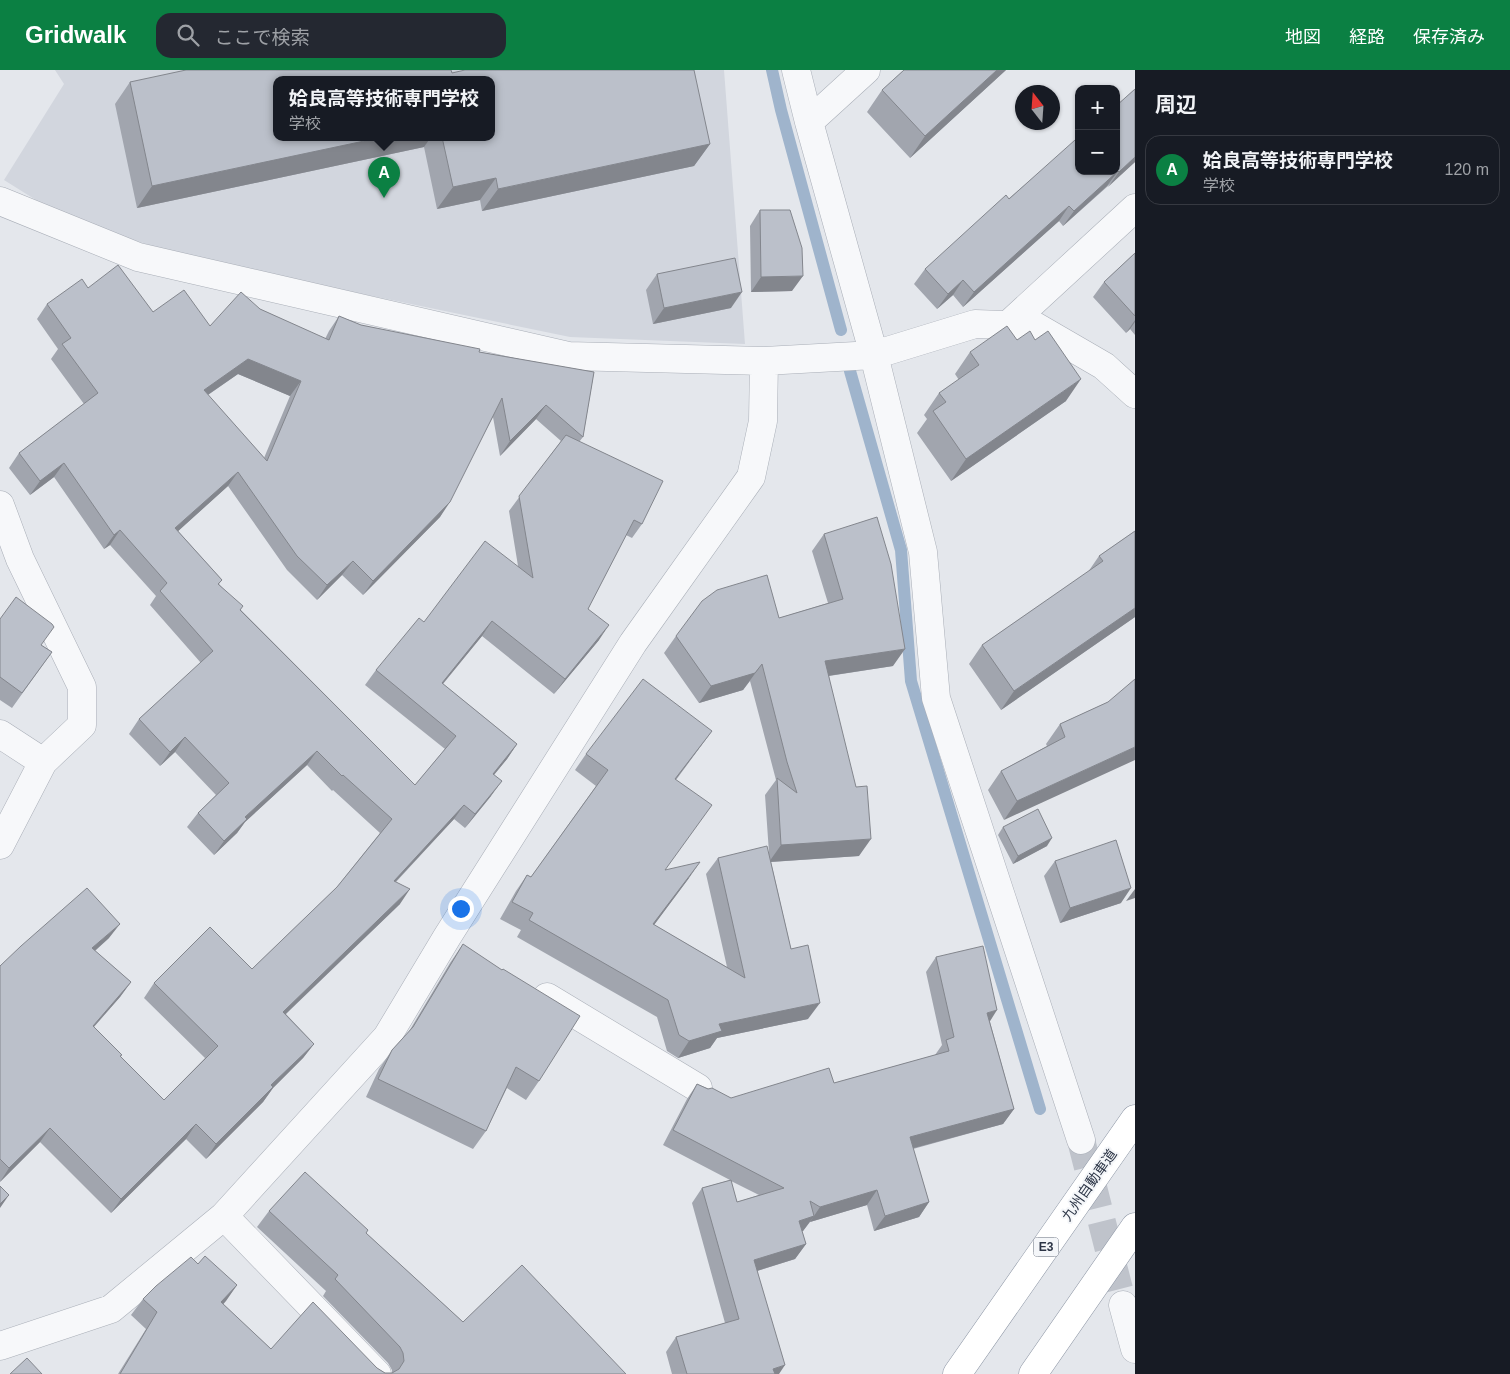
<!DOCTYPE html>
<html lang="ja">
<head>
<meta charset="utf-8">
<style>
	body { margin:0; font-family:Arial,"Noto Sans JP",sans-serif; background:#242831; color:#f1f3f6 }
	.controls { position:absolute; right:15px; top:15px; display:grid; overflow:hidden; border-radius:10px; box-shadow:0 1px 4px #0004 }
	.controls button { width:45px; height:45px; display:grid; place-items:center; padding:0; border:0; border-bottom:1px solid #363941; background:#171b24; color:#f1f3f6; font:25px sans-serif }
	.compass { position:absolute; left:1015px; top:15px; width:45px; height:45px; border-radius:50%; background:#171b24; box-shadow:0 1px 4px #0004; rotate:343deg }
	.you { position:absolute; left:460px; top:838px; width:18px; height:18px; margin:-12px; border:4px solid #fff; border-radius:50%; background:#1a73e8; box-shadow:0 0 0 8px #1a73e833 }
	.badge { display:grid; place-items:center; width:32px; height:32px; border-radius:50%; background:#0b8043; color:#fff; font-size:16px; font-weight:700 }
	.pin { position:absolute; translate:-50% -41px; filter:drop-shadow(0 1px 2px #0008) }
	.pin::after { content:''; position:absolute; top:26px; width:18px; height:15px; background:inherit; clip-path:polygon(0 0,100% 0,50% 100%) }
	.popup { position:absolute; left:273px; top:6px; width:222px; height:65px; box-sizing:border-box; display:grid; place-content:center; border-radius:10px; background:#171b24; filter:drop-shadow(0 1px 4px #0005); font-size:16px; white-space:nowrap; color:#9ea1a6 }
	.popup b { font-size:19px; color:#f1f3f6 }
	.popup::after { content:''; position:absolute; left:50%; top:100%; margin-left:-10px; border:10px solid transparent; border-top-color:#171b24 }
	.list { margin:0; padding:0; list-style:none }
	h2 { display:flex; justify-content:space-between; align-items:center; height:65px; margin:0; padding:0 20px; font-size:21px }
	h2 small { font-size:16px; font-weight:400; color:#9ea1a6 }
	.list li { display:grid; grid-template-columns:32px 1fr auto; gap:15px; align-items:center; box-sizing:border-box; height:70px; margin:0 10px 10px; padding:0 10px; border:1px solid #363941; border-radius:15px }
	.list b { display:block; font-size:19px; white-space:nowrap }
	.list p { margin:0; font-size:16px; white-space:nowrap; color:#9ea1a6 }
	.list em { font-size:16px; font-style:normal; color:#9ea1a6 }
	.icon { flex:none; width:28px; height:28px; fill:none; stroke:currentColor; stroke-width:2; stroke-linecap:round; stroke-linejoin:round }
	.map { position:relative; flex:none; width:1135px; height:1304px; overflow:hidden }
	header { display:flex; align-items:center; gap:30px; box-sizing:border-box; height:70px; padding:0 25px; background:#0b8043; color:#fff }
	header strong { font-size:24px }
	nav { display:flex; gap:28px; margin-inline-start:auto; font-size:18px }
	.search { width:350px; height:45px; background:#242831; display:flex; align-items:center; gap:12px; box-sizing:border-box; padding:0 18px; border-radius:15px; color:#9ea1a6; font-size:19px }
	main { display:flex }
	aside { flex:1; background:#171b24 }
	.map>svg:first-child { display:block }
	.built { fill:#d2d6de; fill-rule:evenodd }
	.lines { fill:none; stroke-linecap:round; stroke-linejoin:round }
	.stream { stroke:#9fb4cc; stroke-width:12 }
	.minor-tunnel { stroke:#bfc3cb; stroke-width:28; stroke-dasharray:28 14; stroke-linecap:butt }
	.minor-casing { stroke:#a9aeb7; stroke-width:29 }
	.motorway-casing { stroke:#8b94a3; stroke-width:29 }
	.minor { stroke:#f7f8fa; stroke-width:28 }
	.motorway { stroke:#fff; stroke-width:28 }
	.wall { fill:#a1a5ae; fill-rule:evenodd }
	.shaded-wall { fill:#83868d }
	.building { fill:#bbc0ca; stroke:#83868d; fill-rule:evenodd }
	.labels { text-anchor:middle; stroke-width:4; stroke-linejoin:round; paint-order:stroke }
	.shield { fill:#f4f6f9; stroke:#676e7b; stroke-width:1 }
	.shield-label { font-size:12px; font-weight:bold; fill:#2b3445 }
	.street-label { font-size:14px; fill:#2b3445; stroke:#f4f6f9 }
</style>
</head>
<body>
<header>
<strong>Gridwalk</strong>
<div class="search"><svg class="icon" aria-label="search" viewBox="0 0 24 24"><circle cx="10" cy="10" r="6"/><path d="M15 15l6 6"/></svg>ここで検索</div>
<nav><a>地図</a><a>経路</a><a>保存済み</a></nav>
</header>
<main>
<div class="map">
<svg width="1135" height="1304" viewBox="0 0 1135 1304">
	<rect width="100%" height="100%" fill="#e4e7ec"/>
	<path class="built" d="M55 0H724L745 274 570 267 285 208 177 184 63 147 4 110 64 14ZM276 9H492V67H276Z"/>
	<g class="lines">
		<path class="stream" d="M772 0 781 40 841 260
			M850 301 901 480 911 611 1040 1039"/>
		<path class="minor-tunnel" d="M1081 1070 1123 1235"/>
		<defs>
			<path id="minor" d="M796 0 809 52 874 285 923 482 936 628 1081 1070
				M809 52 866 0
				M0 131 138 187 568 286 764 291 874 285 975 254 1035 256 1104 296 1135 324
				M1008 255 1135 138
				M0 435 20 489 82 617V655L43 692 0 775
				M0 664 43 692
				M547 927 698 1018
				M224 1146 377 1304
				M1123 1235 1135 1279
				M0 1276 111 1239 224 1146 387 967 447 867 633 573 751 407 763 351 764 291"/>
			<path id="motorway" d="M957 1304 1135 1049
				M1033 1304 1135 1157"/>
		</defs>
		<use href="#minor" class="minor-casing"/>
		<use href="#motorway" class="motorway-casing"/>
		<use href="#minor" class="minor"/>
		<use href="#motorway" class="motorway"/>
	</g>
	<path class="wall" d="M904 0H1006L910 88 867 42 882 20Z
		M452 3 710 74 694 96 482 141 480 130 437 139 424 77 137 138 115 34 130 12ZM276 9 492 67H276Z
		M1135 19V92L1063 156 1059 151 963 237 953 225 937 239 914 214 925 199 1077 71Z
		M760 140 792 221 751 222 750 156Z
		M1135 183V265L1130 259 1126 263 1093 227 1104 212Z
		M657 204 731 238 653 254 646 220Z
		M88 218 153 242 210 256 260 239 325 269 329 261 339 246 361 255 479 282 594 302 583 367 579 372 642 454 632 468 626 465 588 539 599 570 554 624 482 566 443 614 517 674 507 689 494 705 491 726 465 758 454 749 396 812 400 834 286 944 314 974 303 988 273 1018 263 1032 206 1089 186 1069 111 1143 40 1072 0 1112V896L109 868 95 881 131 912 120 927 94 957 120 986 164 1030 205 988 144 928 154 913 252 899 337 817 380 763 333 720 332 721 307 695 245 752 237 763 214 785 187 757 198 743 216 725 175 682 160 696 129 664 139 649 201 593 150 535 156 526 110 475 104 479 54 407 30 425 9 398 19 383 84 334 51 289 58 279 37 249 47 234ZM238 304 290 326 264 388 208 325ZM493 347 500 386 536 349 561 371 509 441 518 496 424 552 376 600 365 615 445 679 415 715 241 540 219 514 222 510 178 461 228 416 287 500 317 530 342 505 363 525 440 447Z
		M1017 270 1066 331 951 411 917 363 927 349 924 345 939 323 959 310 955 304 970 282Z
		M1135 461V547L1001 640 969 594 982 575 1088 502 1099 486Z
		M824 464 893 596 829 606 859 786 771 792 791 879 808 949 717 968 710 978 678 988 667 981 657 947 517 867 521 860 500 849 516 821 527 805 531 807 596 716 575 700 586 684 712 661 676 710 665 800 689 808 654 855 727 897 706 804 718 788 769 783 765 725 776 710 750 611 743 620 699 633 664 583 676 566 779 548 828 533 812 481Z
		M0 549 52 582 12 638 0 630Z
		M1108 632 1004 750 988 720 1001 701 1047 676 1046 674 1060 654Z
		M1003 757 1047 776 1013 794 998 765Z
		M1055 791 1121 833 1060 853 1044 806Z
		M463 874 539 1011 526 1030 507 1018 486 1061 473 1079 366 1027 379 999 392 980 408 963 450 893Z
		M936 887 990 952 1014 1039 1003 1054 913 1079 929 1132 919 1147 874 1161 867 1135 810 1152 803 1161H802L806 1174 795 1189 757 1201 779 1304H672L666 1282 676 1267 725 1253 692 1133 702 1118 730 1110 663 1075 687 1029 697 1014 731 1028 834 1013 935 985 942 975 926 902ZM731 1111 759 1125 737 1132Z
		M269 1141 368 1160 366 1163 463 1252 626 1304H118L146 1259 131 1245 143 1229 198 1194 237 1215 223 1234 271 1279 377 1298 385 1303H392V1300L388 1293 323 1226 326 1221 257 1157Z"/>
	<path class="shaded-wall" d="M997 0H1006L910 88 925 66Z
		M383 67H431L424 77 137 138 152 116Z
		M710 74 694 96 482 141 498 119Z
		M1135 87V92L1108 117 1119 102Z
		M1118 101 1107 116 1063 156 1074 141Z
		M496 108 480 130 437 139 453 117Z
		M1069 136 1059 151 963 237 974 222Z
		M803 206 792 221 751 222 761 207Z
		M963 210 953 225 937 239 948 224Z
		M742 222 731 238 653 254 664 238Z
		M1135 250V252L1130 259 1126 263Z
		M248 289 301 311 290 326 238 304 193 335 204 320Z
		M1081 309 1066 331 951 411 966 389Z
		M546 335 536 349 500 386 510 371Z
		M64 393 54 407 30 425 40 411Z
		M238 402 228 416 165 473 175 458Z
		M450 432 440 447 363 525 373 511Z
		M120 460 110 475 104 479 114 465Z
		M353 491 342 505 317 530 327 515Z
		M1135 538V547L1001 640 1014 621Z
		M492 551 482 566 431 628 442 613Z
		M609 555 599 570 554 624 565 609Z
		M905 579 893 596 814 608 825 591Z
		M762 594 743 620 699 633 711 616Z
		M712 661 700 677 663 726 675 709Z
		M185 667 175 682 160 696 170 682Z
		M517 674 507 689 482 719 493 704Z
		M1135 677V690L1004 750 1017 731Z
		M317 681 307 695 245 752 237 763 214 785 224 771 245 747Z
		M502 711 491 726 465 758 475 744Z
		M464 735 454 749 383 825 394 811Z
		M1052 768 1047 776 1013 794 1018 786Z
		M871 769 859 786 769 792 781 775Z
		M700 792 689 808 642 871 653 854Z
		M1131 818 1121 833 1060 853 1070 838Z
		M410 819 400 834 273 956 283 942Z
		M1135 819V828L1126 831Z
		M120 854 109 868 82 892 92 878Z
		M131 912 120 927 82 970 93 956Z
		M820 933 808 949 717 968 710 978 678 988 689 971 719 954Z
		M997 940 987 956V943Z
		M314 974 303 988 273 1018 263 1032 206 1089 216 1074 271 1015Z
		M1014 1039 1003 1054 899 1082 910 1067Z
		M196 1054 186 1069 111 1143 121 1129Z
		M50 1058 40 1072 0 1112 9 1098Z
		M877 1120 867 1135 810 1152 820 1137Z
		M9 1125 0 1138V1134Z
		M929 1132 919 1147 874 1161 885 1146Z
		M814 1146 803 1161 788 1166 799 1151Z
		M806 1174 795 1189 744 1205 754 1190Z
		M237 1215 226 1231 210 1249 221 1232Z
		M785 1295 779 1304H770L773 1299Z"/>
	<path class="building" d="M186 0H451L452 3 465 0H694L710 74 498 119 496 108 453 117 442 67H492V9H276V67H383L152 116 130 12Z
		M904 0H997L925 66 882 20Z
		M1135 19V87L1119 102 1118 101 1074 141 1069 136 974 222 963 210 948 224 925 199 1006 125 1009 129 1075 70 1077 71 1079 70V101H1116V36Z
		M760 140H790L802 178 803 206 761 207Z
		M1135 183V246L1104 212Z
		M735 188 742 222 664 238 657 204Z
		M118 195 153 242 184 220 210 256 241 222 260 239 329 270 339 246 361 255 480 279 479 282 594 302 583 367 546 335 510 371 502 328 450 432 373 511 353 491 327 515 297 486 238 402 175 458 222 510 218 514 243 536 240 540 415 715 456 666 376 600 419 548 424 552 485 471 533 508 519 426 566 365 663 411 642 454 634 450 588 539 609 555 565 609 492 551 442 613 517 674 493 704 502 711 475 744 464 735 394 811 410 819 283 942 314 974 271 1015 273 1017 216 1074 196 1054 121 1129 50 1058 9 1098 0 1089V896L21 876 87 818 120 854 92 878 131 912 93 956 122 985 120 986 164 1030 218 976 154 913 210 857 252 899 337 817 392 749 343 705 342 706 317 681 245 747 247 749 224 771 198 743 229 713 185 667 170 682 139 649 213 581 160 521 167 513 120 460 114 465 64 393 40 411 19 383 98 323 62 274 71 268 47 234 82 209 88 218ZM248 289 301 311 267 391 204 320Z
		M1007 256 1017 270 1030 261 1035 270 1048 261 1081 309 966 389 933 341 946 332 939 323 979 295 970 282Z
		M877 447 891 494 905 579 825 591 856 717 867 716 871 769 781 775 777 708 797 723 787 692 762 594 755 603 711 616 676 566 702 531 717 520 767 505 779 548 843 529 824 464Z
		M1135 461V538L1014 621 982 575 1103 491 1099 486Z
		M16 527 52 554 54 557 41 575 52 582 22 623 0 607V549Z
		M643 609 712 661 675 709 712 735 665 800 700 792 653 854 745 908 718 788 767 776 791 879 808 875 820 933 719 954 722 961 689 971 679 965 668 930 529 850 533 843 512 832 527 805 531 807 608 700 586 684Z
		M1135 609V677L1017 731 1001 701 1065 667 1060 654 1108 632Z
		M1038 739 1052 768 1018 786 1003 757Z
		M1116 770 1131 818 1070 838 1055 791Z
		M463 874 502 900 503 899 580 946 539 1011 516 997 486 1061 378 1009 392 980 413 957Z
		M983 876 997 940 987 943 1014 1039 910 1067 929 1132 885 1146 877 1120 820 1137 810 1131 814 1146 799 1151 806 1174 754 1190 785 1295 773 1299 775 1304H687L676 1267 739 1249 702 1118 731 1110 737 1132 784 1118 673 1060 697 1014 708 1019 712 1018 731 1028 829 998 834 1013 949 981 946 970 954 967 936 887Z
		M305 1102 368 1160 366 1163 463 1252 522 1195 626 1304H120L157 1242 143 1229 156 1216 191 1187 198 1194 205 1186 237 1215 221 1232 271 1279 313 1232 377 1298 385 1303H392L399 1299 404 1291 403 1283 400 1277 335 1209 338 1205 269 1141Z
		M0 1116 9 1125 0 1134Z
		M27 1288 42 1304H10Z"/>
	<g class="labels">
		<rect class="shield" x="1033.5" y="1167.5" width="25" height="19" rx="4"/>
		<g class="shield-label">
			<text x="1046" y="1181">E3</text>
		</g>
		<g class="street-label">
			<text transform="translate(1089 1115) rotate(-55)" y="5">九州自動車道</text>
		</g>
	</g>
</svg>
<div class="controls">
<button>+</button>
<button>−</button>
</div>
<svg class="compass" viewBox="-18 -18 36 36"><path d="M0-13l5 13h-10z" fill="#e53935"/><path d="M0 13l5-13h-10z" fill="#9ea1a6"/></svg>
<div class="you"></div>
<div class="pin badge" style="left:384px;top:128px">A</div>
<div class="popup"><b>姶良高等技術専門学校</b>学校</div>
</div>
<aside>
<h2>周辺<small></small></h2>
<ul class="list">
<li><span class="badge">A</span><div><b>姶良高等技術専門学校</b><p>学校</p></div><em>120 m</em></li>
</ul>
</aside>
</main>
</body>
</html>
